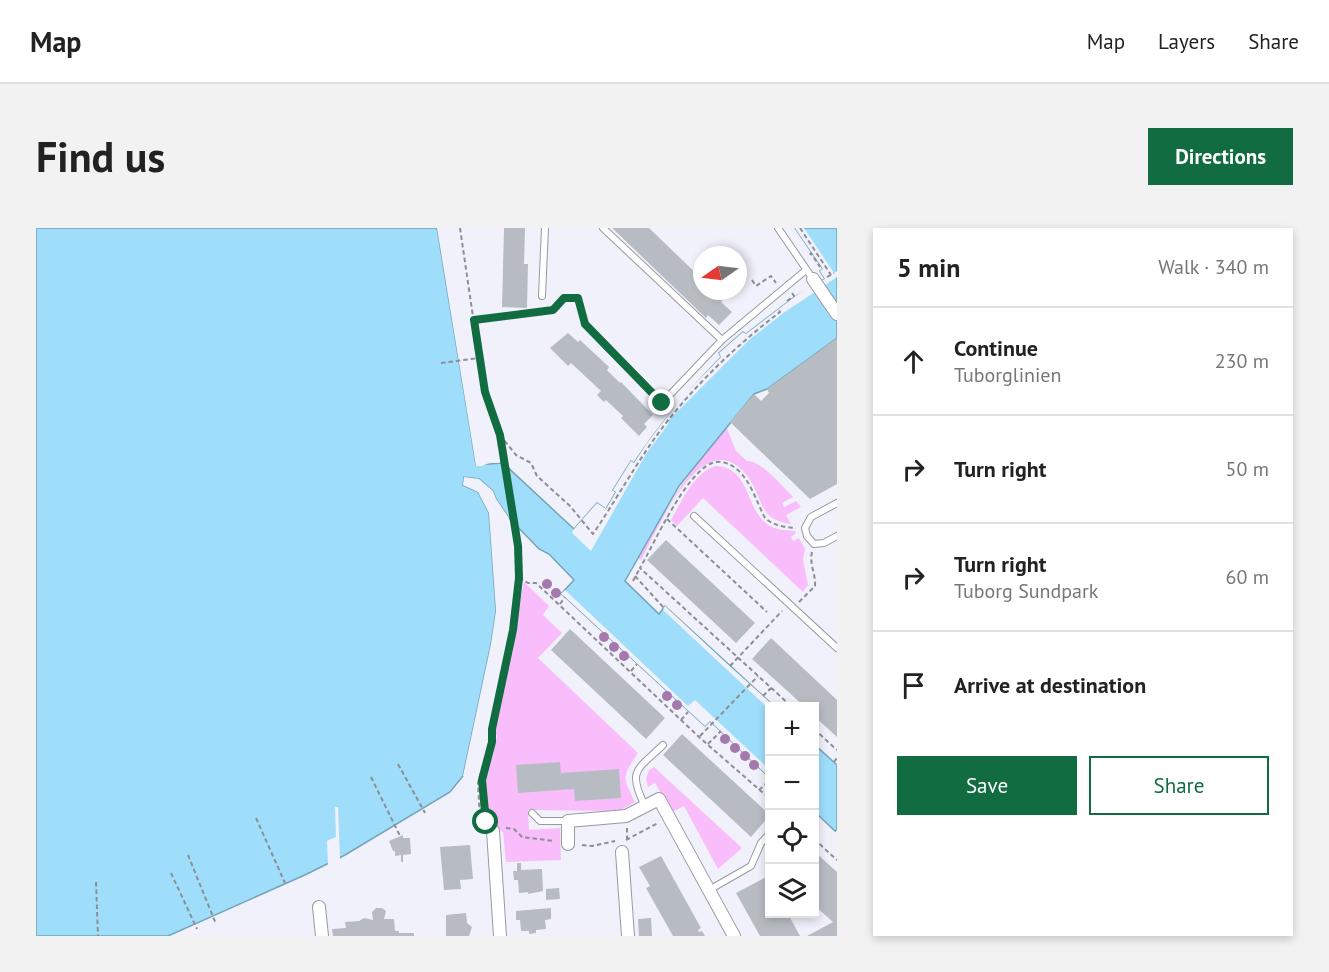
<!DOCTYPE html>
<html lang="en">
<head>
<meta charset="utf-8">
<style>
	body { margin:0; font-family:"PT Sans",sans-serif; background:#f2f2f2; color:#222 }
	.controls { position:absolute; right:18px; bottom:18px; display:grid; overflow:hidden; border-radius:0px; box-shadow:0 3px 9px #0003 }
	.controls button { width:54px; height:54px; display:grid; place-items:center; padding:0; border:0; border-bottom:2px solid #e0e0e0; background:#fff; color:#222; font:30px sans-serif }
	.compass { position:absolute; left:657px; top:18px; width:54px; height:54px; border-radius:50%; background:#fff; box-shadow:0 3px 9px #0003; rotate:256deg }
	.stop { position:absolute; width:18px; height:18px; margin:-14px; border:4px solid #116d41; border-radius:50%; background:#fff }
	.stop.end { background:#116d41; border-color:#fff; box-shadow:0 2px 6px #0008 }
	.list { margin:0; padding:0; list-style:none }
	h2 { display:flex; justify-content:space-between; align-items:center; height:78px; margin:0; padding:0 24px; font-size:26px }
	h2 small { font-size:20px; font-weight:400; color:#767676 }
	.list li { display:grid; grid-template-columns:39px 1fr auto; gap:18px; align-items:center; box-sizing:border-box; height:108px; padding:0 24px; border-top:2px solid #e0e0e0 }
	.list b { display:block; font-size:22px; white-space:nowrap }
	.list p { margin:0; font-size:20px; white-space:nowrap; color:#767676 }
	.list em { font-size:20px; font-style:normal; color:#767676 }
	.actions { display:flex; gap:12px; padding:18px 24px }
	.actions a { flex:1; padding:14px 0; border:2px solid #116d41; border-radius:0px; text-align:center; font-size:21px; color:#116d41 }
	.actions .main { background:#116d41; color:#fff }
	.icon { flex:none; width:33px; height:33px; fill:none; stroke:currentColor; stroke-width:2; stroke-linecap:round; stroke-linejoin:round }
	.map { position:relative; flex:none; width:801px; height:708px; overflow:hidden; border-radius:0px }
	header { display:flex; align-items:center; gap:36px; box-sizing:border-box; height:84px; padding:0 30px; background:#fff; border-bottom:2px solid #e0e0e0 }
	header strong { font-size:28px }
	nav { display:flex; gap:33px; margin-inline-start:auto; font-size:21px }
	.intro { display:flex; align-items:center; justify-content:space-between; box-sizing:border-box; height:144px; padding:0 36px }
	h1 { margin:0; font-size:42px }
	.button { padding:15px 27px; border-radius:0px; background:#116d41; color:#fff; font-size:21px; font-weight:700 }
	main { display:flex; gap:36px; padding:0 36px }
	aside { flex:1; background:#fff; border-radius:0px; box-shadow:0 3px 9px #0003 }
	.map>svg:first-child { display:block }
	.green { fill:#fabdfb }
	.water { fill:#9fdefb; stroke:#76a3b8; stroke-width:1.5 }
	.pier { fill:#f0f1fa }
	.building { fill:#b7bcc3 }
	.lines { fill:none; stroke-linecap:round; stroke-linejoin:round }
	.service-casing { stroke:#989aa1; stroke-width:8 }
	.minor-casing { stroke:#989aa1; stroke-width:14 }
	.path { stroke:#8d8e93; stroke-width:2; stroke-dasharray:4.5 3; stroke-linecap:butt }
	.service { stroke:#fff; stroke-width:6 }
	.minor { stroke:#fff; stroke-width:12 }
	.tree { fill:#a679ae }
	.route { stroke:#116d41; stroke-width:8 }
</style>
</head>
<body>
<header>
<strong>Map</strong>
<nav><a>Map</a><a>Layers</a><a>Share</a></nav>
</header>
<div class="intro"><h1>Find us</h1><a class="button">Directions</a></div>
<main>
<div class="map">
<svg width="801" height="708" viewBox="0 0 801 708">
	<rect width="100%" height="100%" fill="#f0f1fa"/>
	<path class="green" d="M690 198 700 223 711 233C725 232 747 259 757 269L746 275 748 279 760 273 765 279 750 287 755 296C722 292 728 271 712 249 668 190 622 301 605 332L602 330 645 258Z
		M679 238C714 238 709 280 731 296 739 302 749 302 759 303L760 305 755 309 757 313 763 310 769 321 767 332 772 357 767 364 667 270 641 298 635 292C645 274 658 245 679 238Z
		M488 354 513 378 507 387 526 405 502 430 602 525C586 549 586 548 599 574L583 583 492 582 493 602 524 600 525 632 470 634 467 604 453 595 448 555 450 544 457 528 461 507 458 505Z
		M618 539 706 620 682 641 648 578 636 584 619 555 612 559 610 551 613 542Z"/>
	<path class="water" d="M0 0H401L440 237 467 235 538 301 561 275 570 281 580 264 577 262 595 233 598 235C623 196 653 162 685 129L683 125 707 104 710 106 757 70 789 51 784 43 787 41 759 0H801V110L731 161 718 166 643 258 589 353 623 386 629 378 738 478H734L733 549 674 493 669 498 529 369 525 366 538 352 513 326 503 321 473 290 460 271 457 263 443 251 428 249 427 257 442 264 453 285 460 383 455 416 427 548 414 564 309 627 271 646 132 708H0Z
		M778 516 801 537V602L799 603 779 584Z"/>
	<path class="pier" d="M401 0H404L442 235 463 232V235H453L446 238H440Z
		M759 0H768L798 45 801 43V49L746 86 713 112 632 193 633 195 610 226 555 323 536 305 538 301 561 275 570 281 580 264 577 262 595 233 598 235 611 215 647 168 685 129 683 125 707 104 710 106 757 70 781 53 783 54 789 51 784 43 787 41Z
		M428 249 443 251 457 263 460 271 473 290 470 292 464 285 455 264 442 254 431 253 430 255 444 262 456 284 463 383 458 417 430 548H427L455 416 460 383 453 285 442 264 427 257Z
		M529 362 652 478 659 472 733 541V549L674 493 669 498 529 369 525 366Z
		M629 378 688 433 738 478H734L733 481 627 382Z
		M299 579H302L304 632 292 638 291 613 300 609Z"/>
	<path class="building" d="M468 0H489L488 36H492L491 80 466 79Z
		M576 0H613L666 51V63H678L687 72 685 74 696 84 683 97 672 87 670 90Z
		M532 105 542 114 544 112 573 139 571 142 584 155 585 154 617 187 608 196 611 199 603 208 585 190 587 188 570 172 568 174 561 167 565 163 535 135 532 138 514 120Z
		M801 110V256L774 271 694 194 718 166 725 173 733 165 731 161Z
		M630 312 719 395 700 415 611 332Z
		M534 401 629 490 610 511 515 422Z
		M735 410 801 472V509L778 488V478H768L716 431Z
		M646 506 734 587 715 609 627 527Z
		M524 534 525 545 583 541 585 570 539 573 538 561 482 565 480 537Z
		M367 607V610H374L375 626 367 627V634H365V627L359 628V623H357L353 613Z
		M434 617 437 651 424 652 425 661 408 662 404 619Z
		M778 623 801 644V708H771L797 694 778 677Z
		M625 628 665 700 662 702 663 704 666 703 669 708H637L610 660 614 658 603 639Z
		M481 635H485V642L506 641 507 663 492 666V664L483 665 482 652H478L477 643H481Z
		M734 647V686H752L764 708H724L700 665Z
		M523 660 524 671 510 672V661Z
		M340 680H346L350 683 348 691H358L359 703H363V705H378V708H297L296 701 310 700 309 694 323 693 328 690 337 692 336 684Z
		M515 680V691L509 692 510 701 500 702V705L493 706V703H485L484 692H480V683Z
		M430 685 431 695 436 699 433 708H410V687Z
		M615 690 616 708H603L602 691Z"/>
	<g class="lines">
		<defs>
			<path id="service" d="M567 0 686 112
				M742 0 777 51
				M506 68 509 0
				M549 96 626 175 686 112 770 42
				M801 275 775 289 769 300 771 308 778 316 788 315 801 308
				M658 288 801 420
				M609 578C591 542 601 542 627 517
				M496 585 504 593H532
				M673 662 715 638 725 615 734 605"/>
			<path id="minor" d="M777 51 801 86
				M457 603 464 708
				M532 616V593L590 588 623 571 698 708
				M586 624 592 708
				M283 679 286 708"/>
		</defs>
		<use href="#service" class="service-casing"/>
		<use href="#minor" class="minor-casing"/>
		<path class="path" d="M424 0 443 130 449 164 464 207 482 318 483 350 477 402 457 501 442 555 444 592 446 595
			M764 0 795 47
			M774 27 775 25 784 39
			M791 49 798 45
			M716 52 720 58 735 48 740 55
			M751 73 758 68 756 65
			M438 92 517 82C524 79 524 70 533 69L543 72 547 88
			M405 135 443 130
			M464 207 480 227 495 235 501 248 534 278 557 306C582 269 603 230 630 195 663 153 702 116 744 84L742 80
			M631 291 731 384
			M599 348 628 380
			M483 350 492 355H500L663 509 734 571
			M597 353 604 340
			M763 374 779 358C780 346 773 336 776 324
			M524 376 529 369
			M694 438 746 383
			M595 443 601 436
			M727 468 735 460
			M755 478 604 340C619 314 649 246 676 235 683 232 692 235 698 239 714 250 720 273 729 290 738 298 748 299 760 300
			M645 492 652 484
			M778 501 801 522
			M664 508 722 448
			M672 516 685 503
			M798 534 801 530
			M362 536 389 585
			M335 549 364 608
			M723 562 734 552
			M220 590 249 655
			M450 592 446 552 456 514V504
			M470 600 478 601 486 609 518 613
			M591 600V612
			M778 611 801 632
			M590 612 622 595
			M546 617 556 618 579 613
			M152 627 180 696
			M135 645 161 701
			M60 654 62 708"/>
		<use href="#service" class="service"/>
		<use href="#minor" class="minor"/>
	</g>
	<g class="tree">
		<circle cx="511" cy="356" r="5"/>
		<circle cx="520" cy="365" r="5"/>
		<circle cx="568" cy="409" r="5"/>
		<circle cx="578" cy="419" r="5"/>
		<circle cx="588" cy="428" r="5"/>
		<circle cx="631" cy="468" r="5"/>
		<circle cx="641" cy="477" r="5"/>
		<circle cx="689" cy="511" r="5"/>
		<circle cx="699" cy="520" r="5"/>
		<circle cx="709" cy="528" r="5"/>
		<circle cx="718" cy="537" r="5"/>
	</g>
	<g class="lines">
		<path class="route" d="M450 594 446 552 456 514V501L477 402 483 350 482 318 464 207 449 164 438 92 517 82 528 70H542L549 96 626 175"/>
	</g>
</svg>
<div class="controls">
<button>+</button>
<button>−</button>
<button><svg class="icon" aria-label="locate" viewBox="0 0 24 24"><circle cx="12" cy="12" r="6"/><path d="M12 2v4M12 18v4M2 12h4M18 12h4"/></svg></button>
<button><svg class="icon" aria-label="layers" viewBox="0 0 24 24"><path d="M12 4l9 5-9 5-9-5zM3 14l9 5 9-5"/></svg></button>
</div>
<svg class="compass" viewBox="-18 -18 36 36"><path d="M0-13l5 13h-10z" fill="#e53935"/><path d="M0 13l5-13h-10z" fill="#767676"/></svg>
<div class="stop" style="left:450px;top:594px"></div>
<div class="stop end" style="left:626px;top:175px"></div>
</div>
<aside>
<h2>5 min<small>Walk · 340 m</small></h2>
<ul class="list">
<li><svg class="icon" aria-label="ahead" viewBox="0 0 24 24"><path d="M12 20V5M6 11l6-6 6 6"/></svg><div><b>Continue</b><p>Tuborglinien</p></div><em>230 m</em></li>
<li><svg class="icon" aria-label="right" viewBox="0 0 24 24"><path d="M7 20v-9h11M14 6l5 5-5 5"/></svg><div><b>Turn right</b></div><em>50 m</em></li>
<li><svg class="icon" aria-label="right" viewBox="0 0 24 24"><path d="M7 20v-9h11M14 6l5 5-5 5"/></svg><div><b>Turn right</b><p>Tuborg Sundpark</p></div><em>60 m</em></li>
<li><svg class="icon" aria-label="arrive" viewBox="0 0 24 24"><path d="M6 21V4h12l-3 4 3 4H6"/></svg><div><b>Arrive at destination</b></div></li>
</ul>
<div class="actions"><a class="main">Save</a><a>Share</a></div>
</aside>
</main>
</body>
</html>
